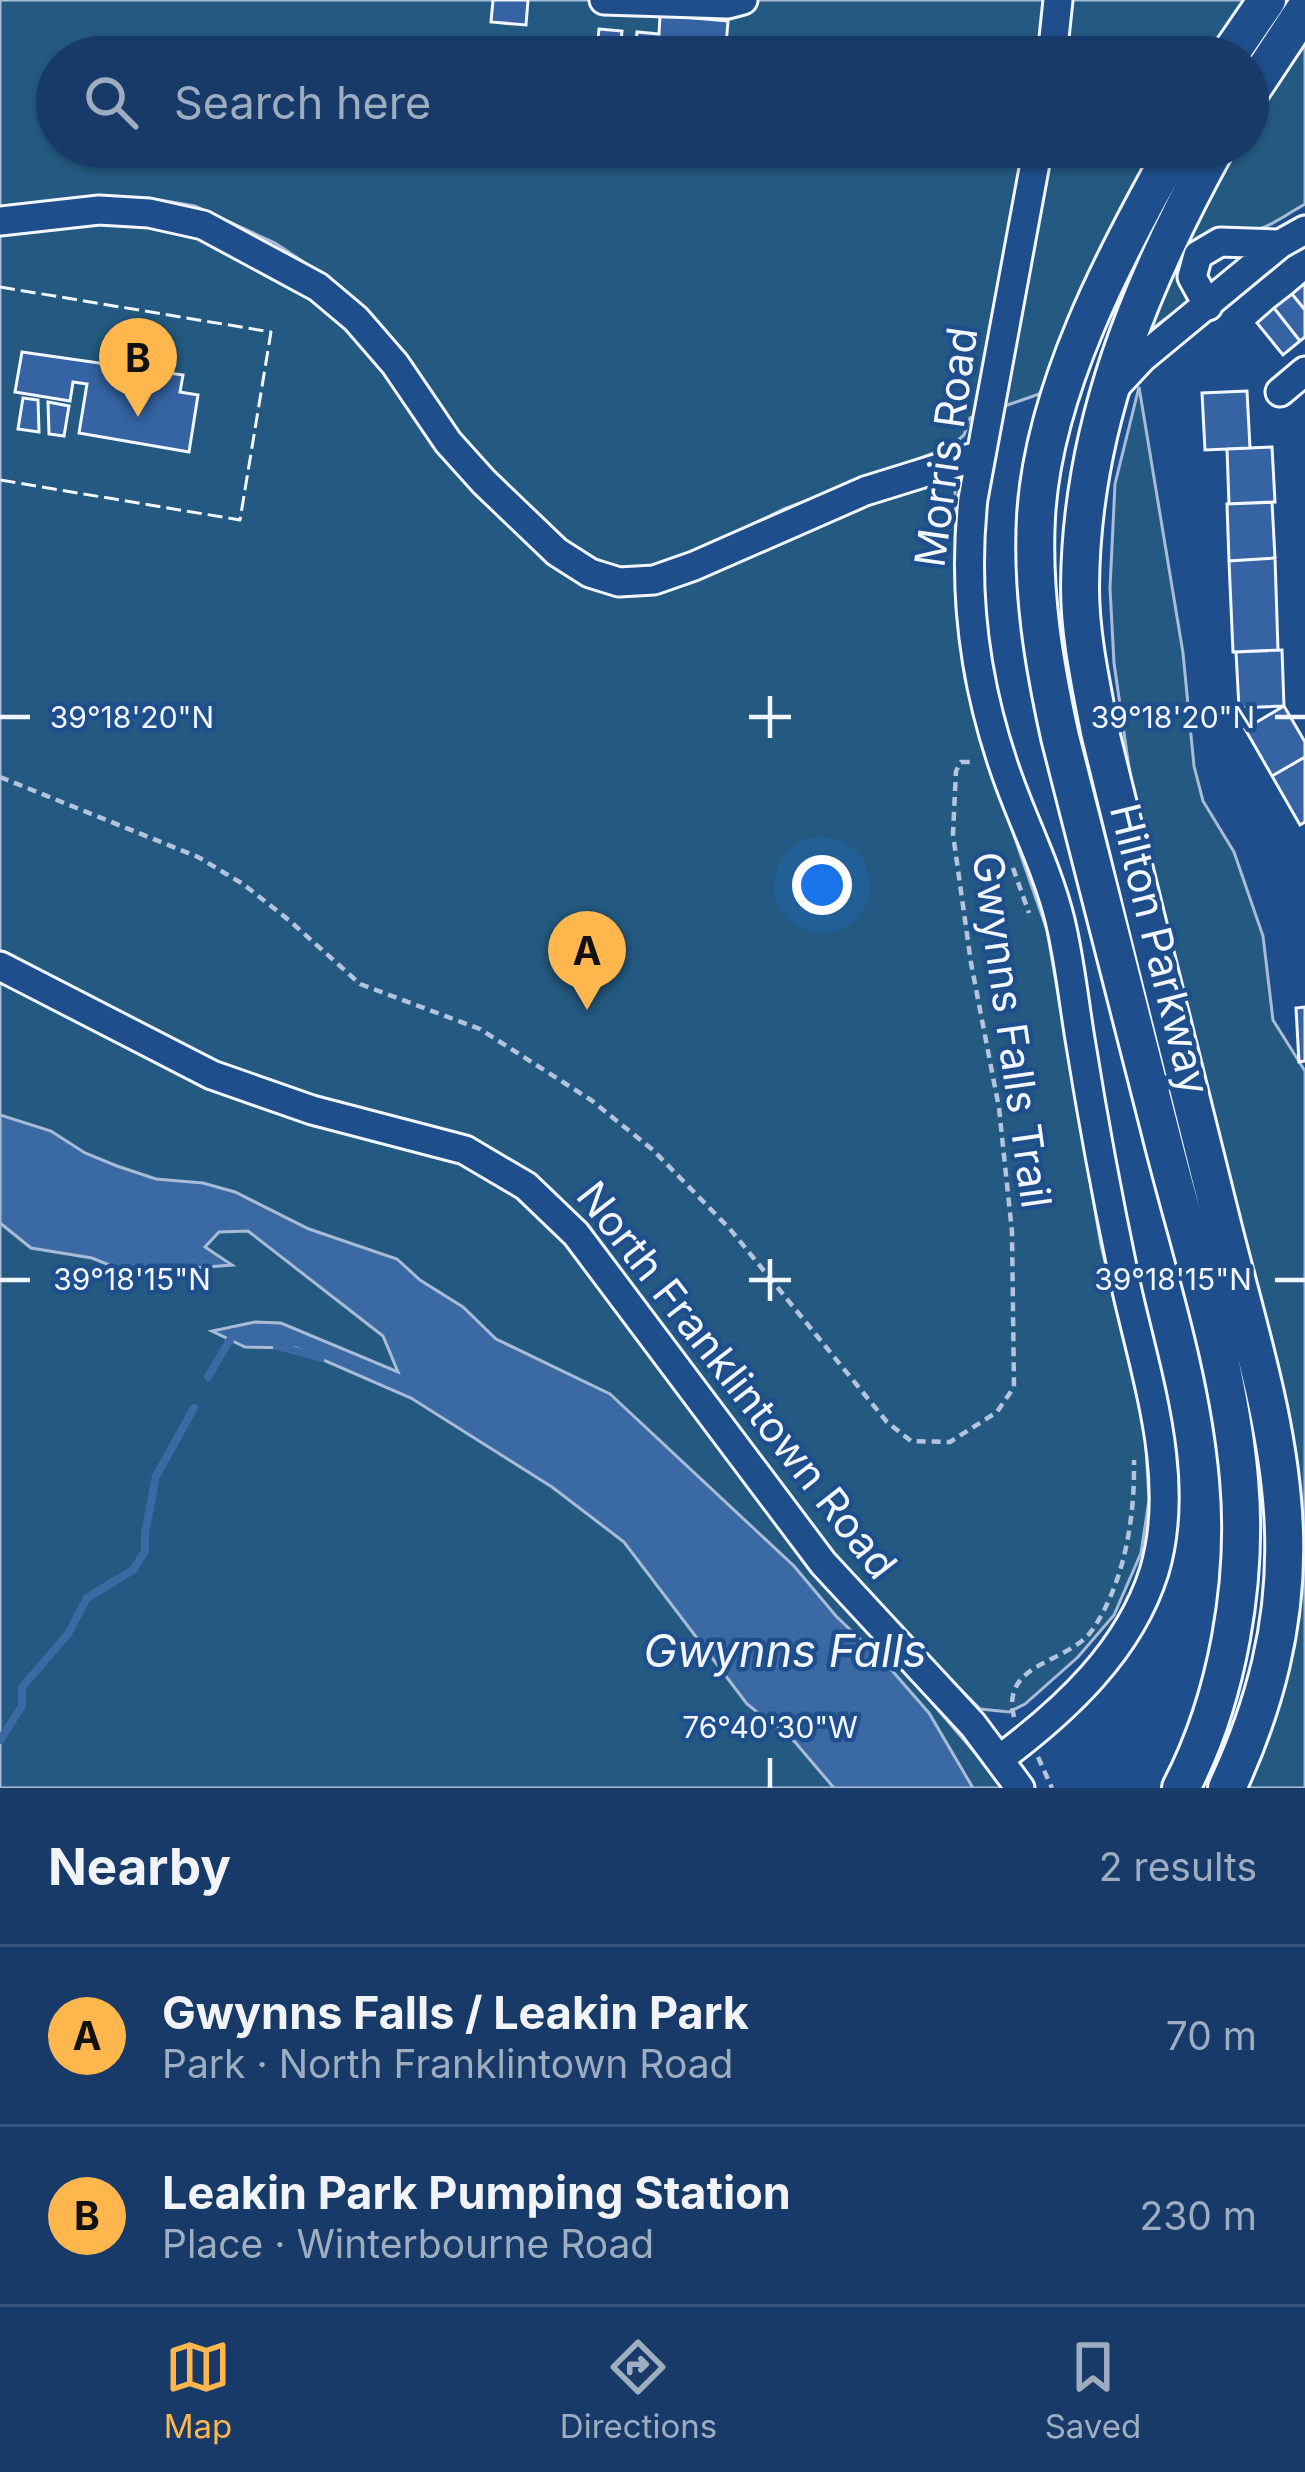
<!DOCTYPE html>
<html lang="en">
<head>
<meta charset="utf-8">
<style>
	body { margin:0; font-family:Inter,sans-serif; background:#20416f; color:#f1f3f6 }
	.you { position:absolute; left:822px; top:885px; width:42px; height:42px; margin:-30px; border:9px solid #fff; border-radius:50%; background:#1a73e8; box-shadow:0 0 0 18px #1a73e833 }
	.badge { display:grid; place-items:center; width:78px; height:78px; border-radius:50%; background:#ffb74d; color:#111; font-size:39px; font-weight:700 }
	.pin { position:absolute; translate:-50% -99px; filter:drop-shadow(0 3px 6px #0008) }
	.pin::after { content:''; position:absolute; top:63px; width:42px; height:36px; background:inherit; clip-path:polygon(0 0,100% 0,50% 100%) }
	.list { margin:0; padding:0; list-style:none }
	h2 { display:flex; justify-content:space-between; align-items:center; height:156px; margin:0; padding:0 48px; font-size:51px }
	h2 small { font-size:39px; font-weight:400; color:#9eadc0 }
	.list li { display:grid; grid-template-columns:78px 1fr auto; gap:36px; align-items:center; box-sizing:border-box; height:180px; padding:0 48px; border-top:3px solid #36547d }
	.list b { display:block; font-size:45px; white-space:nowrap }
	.list p { margin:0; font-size:39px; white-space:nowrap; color:#9eadc0 }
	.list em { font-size:39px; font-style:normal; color:#9eadc0 }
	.icon { flex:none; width:66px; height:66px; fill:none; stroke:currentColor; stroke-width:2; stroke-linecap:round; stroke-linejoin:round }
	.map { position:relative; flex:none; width:1305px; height:1788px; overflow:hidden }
	.search { position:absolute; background:#173a69; box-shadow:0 3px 9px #0004; left:36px; right:36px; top:36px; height:132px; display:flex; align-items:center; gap:30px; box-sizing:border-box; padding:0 42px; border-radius:66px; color:#9eadc0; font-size:45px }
	.sheet { height:516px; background:#173a69 }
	nav { display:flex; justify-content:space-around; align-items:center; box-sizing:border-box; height:168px; border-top:3px solid #36547d; background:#173a69; font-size:33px; color:#9eadc0 }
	nav a { display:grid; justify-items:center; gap:6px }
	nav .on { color:#ffb74d }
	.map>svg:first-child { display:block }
	.green { fill:#245a82; stroke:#a8bbd7; stroke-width:3 }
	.water { fill:#3b69a3; stroke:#a8bbd7; stroke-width:3 }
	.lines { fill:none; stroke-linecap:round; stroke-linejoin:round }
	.stream { stroke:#3b69a3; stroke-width:8 }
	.building { fill:#3563a3; stroke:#f2f6ff; stroke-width:3 }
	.minor-casing { stroke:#f2f6ff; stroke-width:33 }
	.major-casing { stroke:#f2f6ff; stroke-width:42 }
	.path { stroke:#b3c4dc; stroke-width:4.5; stroke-dasharray:9 6; stroke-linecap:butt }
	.minor { stroke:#1f4e8c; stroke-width:27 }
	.major { stroke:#1f4e8c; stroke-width:36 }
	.fence { stroke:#f2f6ff; stroke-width:3; stroke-dasharray:15 6; stroke-linecap:butt }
	.ticks { fill:none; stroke:#f2f6ff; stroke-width:4.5 }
	.labels { text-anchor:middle; stroke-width:9; stroke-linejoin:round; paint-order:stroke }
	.street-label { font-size:42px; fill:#f2f6ff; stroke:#1f4e8c }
	.water-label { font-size:45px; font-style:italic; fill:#f2f6ff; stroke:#1f4e8c }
	.ticks-label { font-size:30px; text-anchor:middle; fill:#f2f6ff; stroke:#1f4e8c; stroke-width:9; stroke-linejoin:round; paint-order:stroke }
</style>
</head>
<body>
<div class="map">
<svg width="1305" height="1788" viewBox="0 0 1305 1788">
	<rect width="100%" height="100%" fill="#1f4e8c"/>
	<path class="green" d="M0 0H1248L1209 57H57V147H1157L1045 392 970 418 964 435 950 447 784 509 672 563 628 573 597 564 580 553 476 463 340 286 275 243 195 206 148 198 68 200 0 210Z
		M1305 32V204C1290 212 1270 228 1253 230 1209 235 1210 217 1182 263L1189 302 1143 335 1232 147H1248V120Z
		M45 218 180 225 324 301 372 346 461 470 607 590 889 491 938 477 955 480 956 607 965 679 990 767 1047 930 1101 1245 1145 1431 1149 1500 1141 1553 1114 1615 1078 1657 1025 1704 1009 1712 980 1709 852 1579 514 1165 224 1067 0 953V227Z
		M1139 387 1183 653 1194 766 1203 801 1234 852 1263 936 1273 1020 1305 1071V1788H1246L1299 1507 1136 816 1114 663 1110 588 1115 484Z
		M0 974 224 1087 445 1151 507 1183 571 1241 789 1535 1005 1788H0Z"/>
	<path class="water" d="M0 1115 51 1131 85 1153 117 1166 156 1179 203 1183 235 1192 309 1229 397 1259 420 1280 463 1307 496 1339 610 1394 794 1566 836 1616 888 1666 929 1713 973 1788H834L795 1742 747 1704 624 1542 552 1487 411 1398 296 1348 245 1347 212 1331 255 1322 281 1323 398 1372 383 1336 248 1231 219 1232 205 1247 232 1265 129 1273 92 1258 31 1248 0 1223Z"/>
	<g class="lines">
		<path class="stream" d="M277 1346 321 1358
			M208 1377 234 1333
			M0 1740 22 1706V1687L68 1634 87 1598 133 1570 145 1551V1533L156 1476 194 1408"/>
	</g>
	<path class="building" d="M493 0H528L526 25 491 22Z
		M660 15 728 21 725 57H635L637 32 659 34Z
		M599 29 622 31 620 51 597 49Z
		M1305 283V310L1292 294Z
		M1292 294 1305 310V337L1300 341 1274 308Z
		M1274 308 1300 341 1283 355 1257 323Z
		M22 352 183 375 180 392 198 395 189 452 79 433 87 384 73 382 70 401 15 392Z
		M1247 391 1250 448 1205 450 1202 393Z
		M23 398 38 400 39 432 18 429Z
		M48 402 69 406 64 436 49 434Z
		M1272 447 1275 502 1229 504 1227 449Z
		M1272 502 1275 558 1229 561 1227 504Z
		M1275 558 1278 650 1233 652 1229 561Z
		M1282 650 1284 706 1239 708 1236 652Z
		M1284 706 1305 742V757L1272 776 1245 729Z
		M1305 757V822L1300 825 1272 776Z
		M1305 1007V1061L1299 1062 1296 1008Z"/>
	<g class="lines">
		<defs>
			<path id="minor" d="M604 0 728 4 743 0
				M1052 57 1058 0
				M0 221 99 210 149 213 203 225 318 287 356 319 395 364 448 442 484 482 557 552 590 573 619 582 654 580 694 566 865 491 981 455
				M1208 306 1192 277 1198 255 1220 242 1280 244
				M1115 387 1142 358 1280 244 1305 230
				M1280 392 1305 371
				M0 966 212 1075 312 1110 465 1150 526 1186 576 1234 823 1563 973 1725 1020 1788
				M1001 1758C1065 1710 1129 1651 1154 1572 1182 1480 1146 1376 1126 1286 1109 1206 1094 1126 1081 1045 1074 1004 1070 961 1060 920 1047 867 1021 818 1004 767 974 679 963 591 973 499L1038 147"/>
			<path id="major" d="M1228 57 1267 0
				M1248 95 1305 9
				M1176 147C1115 255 1043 391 1036 517 1032 593 1044 664 1060 737 1093 869 1127 1001 1161 1133 1189 1246 1229 1362 1239 1479 1248 1580 1228 1698 1181 1788
				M1216 147C1140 285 1081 427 1080 587 1080 636 1091 684 1100 732 1140 895 1180 1057 1221 1220 1246 1322 1281 1427 1284 1532 1287 1624 1265 1706 1227 1788"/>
		</defs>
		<use href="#minor" class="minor-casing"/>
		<use href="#major" class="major-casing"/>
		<path class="path" d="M0 777 198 857 243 884 290 921 360 984 480 1029 591 1100 653 1150 730 1229 887 1422 911 1441 950 1442 997 1412 1014 1387 1012 1232 999 1108 971 963 953 834 956 771 961 762H974
			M1013 868 1029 913
			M1014 1717C1000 1661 1070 1664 1093 1629 1125 1581 1135 1517 1134 1460
			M1038 1757 1052 1788"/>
		<use href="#minor" class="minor"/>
		<use href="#major" class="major"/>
		<path class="fence" d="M0 287 271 332 240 520 0 480"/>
	</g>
	<path class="ticks" d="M770 696V738M0 717H30M749 717H791M1275 717H1305M770 1259V1301M0 1280H30M749 1280H791M1275 1280H1305M770 1758V1788"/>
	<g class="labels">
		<g class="street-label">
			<text transform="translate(946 447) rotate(-82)" y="15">Morris Road</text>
			<text transform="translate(1160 949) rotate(76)" y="15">Hilton Parkway</text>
			<text transform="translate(1012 1030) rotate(82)" y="15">Gwynns Falls Trail</text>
			<text transform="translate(737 1380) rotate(52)" y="15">North Franklintown Road</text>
		</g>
		<g class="water-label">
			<text x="785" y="1667">Gwynns Falls</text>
		</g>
	</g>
	<g class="ticks-label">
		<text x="132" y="728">39°18'20"N</text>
		<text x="1173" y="728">39°18'20"N</text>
		<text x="132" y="1290">39°18'15"N</text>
		<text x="1173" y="1290">39°18'15"N</text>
		<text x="770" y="1738">76°40'30"W</text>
	</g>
</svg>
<div class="you"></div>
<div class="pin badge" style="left:587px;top:1010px">A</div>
<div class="pin badge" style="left:138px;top:417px">B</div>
<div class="search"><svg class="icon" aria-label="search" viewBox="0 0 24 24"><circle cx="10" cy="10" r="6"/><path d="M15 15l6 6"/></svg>Search here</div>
</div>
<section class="sheet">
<h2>Nearby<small>2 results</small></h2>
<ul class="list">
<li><span class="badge">A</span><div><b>Gwynns Falls / Leakin Park</b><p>Park · North Franklintown Road</p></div><em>70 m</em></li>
<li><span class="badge">B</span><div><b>Leakin Park Pumping Station</b><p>Place · Winterbourne Road</p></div><em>230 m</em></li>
</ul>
</section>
<nav>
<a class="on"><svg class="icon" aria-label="map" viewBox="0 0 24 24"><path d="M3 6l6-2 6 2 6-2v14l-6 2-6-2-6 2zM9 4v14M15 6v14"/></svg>Map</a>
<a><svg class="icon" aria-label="directions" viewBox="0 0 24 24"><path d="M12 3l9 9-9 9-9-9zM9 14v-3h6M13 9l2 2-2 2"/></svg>Directions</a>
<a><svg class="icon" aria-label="saved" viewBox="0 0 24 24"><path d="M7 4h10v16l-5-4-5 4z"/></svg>Saved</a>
</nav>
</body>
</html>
